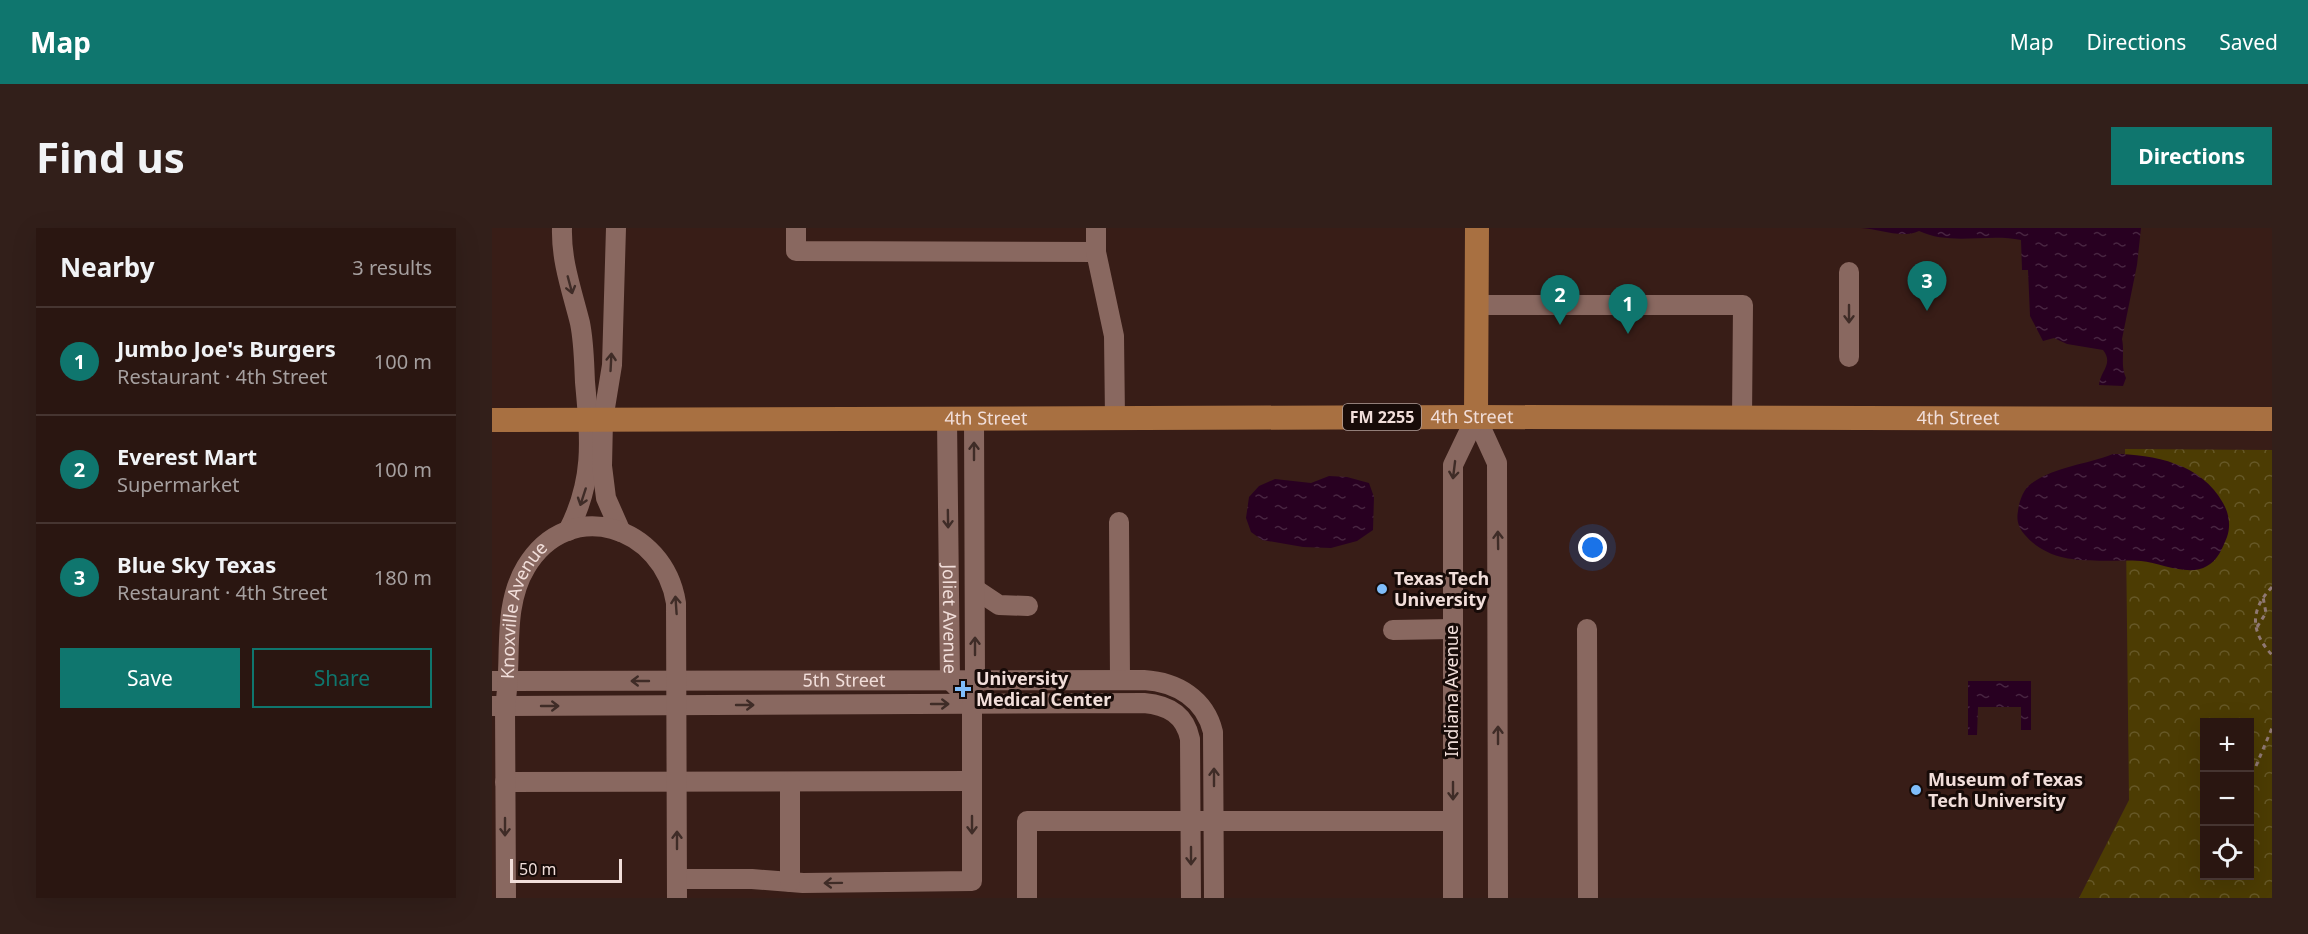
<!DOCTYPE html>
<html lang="en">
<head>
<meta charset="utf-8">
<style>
	body { margin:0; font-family:"Noto Sans",sans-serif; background:#321f1a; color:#f1f3f6 }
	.controls { position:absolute; right:18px; bottom:18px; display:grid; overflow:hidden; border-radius:0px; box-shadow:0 6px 24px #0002 }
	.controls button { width:54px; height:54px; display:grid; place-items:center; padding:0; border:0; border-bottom:2px solid #463531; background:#2a1611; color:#f1f3f6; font:30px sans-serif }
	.scale { position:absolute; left:18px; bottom:15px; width:112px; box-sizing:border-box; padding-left:6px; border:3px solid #f1deda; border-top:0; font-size:16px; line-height:21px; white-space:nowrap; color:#f1deda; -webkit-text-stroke:4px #170b08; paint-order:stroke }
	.you { position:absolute; left:1101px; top:320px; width:21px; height:21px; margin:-15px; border:4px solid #fff; border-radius:50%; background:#1a73e8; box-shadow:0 0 0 9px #1a73e833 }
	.badge { display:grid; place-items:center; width:39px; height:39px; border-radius:50%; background:#0f766e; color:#fff; font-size:20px; font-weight:700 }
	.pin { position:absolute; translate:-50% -50px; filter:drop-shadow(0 2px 3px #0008) }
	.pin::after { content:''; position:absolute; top:32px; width:21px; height:18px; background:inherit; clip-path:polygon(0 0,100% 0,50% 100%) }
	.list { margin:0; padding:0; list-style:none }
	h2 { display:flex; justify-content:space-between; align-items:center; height:78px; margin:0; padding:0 24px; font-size:26px }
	h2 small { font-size:20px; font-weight:400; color:#a59f9f }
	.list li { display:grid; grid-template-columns:39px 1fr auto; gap:18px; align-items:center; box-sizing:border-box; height:108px; padding:0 24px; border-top:2px solid #463531 }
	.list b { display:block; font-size:22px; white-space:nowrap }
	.list p { margin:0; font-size:20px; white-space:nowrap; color:#a59f9f }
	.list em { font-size:20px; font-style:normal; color:#a59f9f }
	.actions { display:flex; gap:12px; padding:18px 24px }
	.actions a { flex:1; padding:14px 0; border:2px solid #0f766e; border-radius:0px; text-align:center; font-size:21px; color:#0f766e }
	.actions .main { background:#0f766e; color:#fff }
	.icon { flex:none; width:33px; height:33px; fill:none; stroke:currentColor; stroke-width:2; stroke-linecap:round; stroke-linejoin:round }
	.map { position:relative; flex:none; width:1780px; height:670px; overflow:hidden; border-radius:0px }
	header { display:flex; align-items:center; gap:36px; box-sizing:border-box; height:84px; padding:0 30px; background:#0f766e; color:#fff }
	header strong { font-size:28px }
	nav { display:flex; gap:33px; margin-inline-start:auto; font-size:21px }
	.intro { display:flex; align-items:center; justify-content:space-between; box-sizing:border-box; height:144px; padding:0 36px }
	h1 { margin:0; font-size:42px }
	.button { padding:15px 27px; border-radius:0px; background:#0f766e; color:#fff; font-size:21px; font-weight:700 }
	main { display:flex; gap:36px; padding:0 36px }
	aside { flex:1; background:#2a1611; border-radius:0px; box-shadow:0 6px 24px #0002 }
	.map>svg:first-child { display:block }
	.park { fill:url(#park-crowns); fill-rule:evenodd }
	.water { fill:url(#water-ripples) }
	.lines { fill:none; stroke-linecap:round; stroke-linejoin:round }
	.path { stroke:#8f7873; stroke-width:3; stroke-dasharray:4.5 4.5; stroke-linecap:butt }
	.minor { stroke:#896860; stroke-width:20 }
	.major { stroke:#a87041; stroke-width:24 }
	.oneway { stroke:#3f2c27 }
	.poi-dot { fill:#7fbdfa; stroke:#170b08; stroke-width:2 }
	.labels { text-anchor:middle; stroke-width:6; stroke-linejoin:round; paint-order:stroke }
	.shield { fill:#170b08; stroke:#b09f9b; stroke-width:1.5 }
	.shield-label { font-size:16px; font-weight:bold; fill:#f1deda }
	.street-label { font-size:18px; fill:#f1deda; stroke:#170b08 }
	.poi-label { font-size:18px; font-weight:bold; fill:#f1deda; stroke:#170b08; text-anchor:start }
</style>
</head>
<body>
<header>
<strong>Map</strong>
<nav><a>Map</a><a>Directions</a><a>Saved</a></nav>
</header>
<div class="intro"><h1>Find us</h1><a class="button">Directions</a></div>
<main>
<aside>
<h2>Nearby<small>3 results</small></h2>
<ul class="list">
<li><span class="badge">1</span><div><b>Jumbo Joe's Burgers</b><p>Restaurant · 4th Street</p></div><em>100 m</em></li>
<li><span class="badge">2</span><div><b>Everest Mart</b><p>Supermarket</p></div><em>100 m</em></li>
<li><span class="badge">3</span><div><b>Blue Sky Texas</b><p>Restaurant · 4th Street</p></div><em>180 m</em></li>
</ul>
<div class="actions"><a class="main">Save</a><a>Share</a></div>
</aside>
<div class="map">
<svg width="1780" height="670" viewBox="0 0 1780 670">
	<defs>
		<pattern id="park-crowns" width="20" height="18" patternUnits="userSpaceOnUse" patternTransform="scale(1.5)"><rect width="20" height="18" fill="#4c3c03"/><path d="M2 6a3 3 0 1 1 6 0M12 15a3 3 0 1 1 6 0" fill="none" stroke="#665827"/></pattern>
		<pattern id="water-ripples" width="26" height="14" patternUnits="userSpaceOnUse" patternTransform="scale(1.5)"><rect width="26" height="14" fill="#280021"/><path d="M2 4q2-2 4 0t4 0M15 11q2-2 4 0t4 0" fill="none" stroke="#482541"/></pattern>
	</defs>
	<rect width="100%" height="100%" fill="#381d17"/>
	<path class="park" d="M1633 221 1780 222V670H1587L1637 572ZM1712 494H1758V648H1712Z"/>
	<path class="water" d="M1369 0H1649L1645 37 1630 111C1633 125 1628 137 1634 150L1631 158 1607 157C1608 143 1622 136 1611 122L1575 116 1562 110 1551 113 1538 88 1536 42H1530L1529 12C1496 5 1459 18 1427 3 1409 11 1388 1 1369 0Z
		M1621 226C1662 226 1710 236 1731 275 1737 285 1739 298 1735 309 1730 321 1726 332 1715 338 1697 349 1669 335 1649 333 1610 330 1563 342 1533 307 1527 300 1524 293 1526 283 1527 273 1532 260 1540 255 1565 238 1593 237 1621 226Z
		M837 248 855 249 877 255 882 269 881 302 865 313 839 320 811 319 770 312 759 304 754 290 757 269 767 258 783 251 819 255Z
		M1476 453H1539V502H1529V479H1486L1485 507H1476Z"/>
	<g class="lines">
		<path class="path" d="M1780 359C1758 382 1758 403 1780 427
			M1765 399 1774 385 1771 369
			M1764 538 1780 500"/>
		<g class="minor">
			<path d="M70 0C69 33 80 63 88 95 92 115 92 134 93 154 98 210 103 251 76 303"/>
			<path d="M124 0 120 137 111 192 110 238 114 270 129 304"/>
			<path d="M304 0V23L604 24"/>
			<path d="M604 0V24L622 108 623 190"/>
			<path d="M1357 44V129"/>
			<path d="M985 77H1251L1250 190"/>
			<path d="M984 189 1005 235 1006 670"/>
			<path id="s1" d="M455 191 458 452 467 461"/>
			<path d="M627 294 628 452"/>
			<path d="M483 361 507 377 536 378"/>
			<path d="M1095 401 1096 670"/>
			<path d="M901 402 960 401"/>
			<path id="s2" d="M0 453 652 452C685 454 713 471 721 504L722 670"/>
			<path d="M0 478 652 475C676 477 693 487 698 511L699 670"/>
			<path d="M13 554 480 553"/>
			<path d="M185 651H260L311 655 480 653V476L483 452 482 191"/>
			<path d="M298 654V554"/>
			<path id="s3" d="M14 670 13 478C21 433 9 380 34 339 77 267 172 298 184 375L185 670"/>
			<path d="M535 670V593H961"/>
			<path d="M961 670V237L984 189"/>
		</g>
		<g class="major">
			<path d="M984 189 985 0"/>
			<path id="s4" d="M0 192 984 189 1780 191"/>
		</g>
	</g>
	<defs><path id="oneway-shaft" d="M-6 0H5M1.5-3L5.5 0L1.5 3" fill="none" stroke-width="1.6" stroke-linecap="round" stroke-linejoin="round" transform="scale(1.5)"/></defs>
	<g class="oneway">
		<use href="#oneway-shaft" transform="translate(78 57) rotate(75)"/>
		<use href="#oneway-shaft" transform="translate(1357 86) rotate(90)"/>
		<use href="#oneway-shaft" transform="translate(119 134) rotate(-87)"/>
		<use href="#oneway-shaft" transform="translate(482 223) rotate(-90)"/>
		<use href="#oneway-shaft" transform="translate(962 242) rotate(97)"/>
		<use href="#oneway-shaft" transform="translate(91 269) rotate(108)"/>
		<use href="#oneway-shaft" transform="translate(456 291) rotate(89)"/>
		<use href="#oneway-shaft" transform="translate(1006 312) rotate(-91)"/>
		<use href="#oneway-shaft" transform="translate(184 377) rotate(-94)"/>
		<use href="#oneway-shaft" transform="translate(483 418) rotate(-90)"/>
		<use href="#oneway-shaft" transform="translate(148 453) rotate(180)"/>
		<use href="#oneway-shaft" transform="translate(448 476)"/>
		<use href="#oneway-shaft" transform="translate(253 477)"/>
		<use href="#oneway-shaft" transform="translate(58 478)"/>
		<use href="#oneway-shaft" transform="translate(1006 507) rotate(-90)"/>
		<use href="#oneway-shaft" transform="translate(722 549) rotate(-90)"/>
		<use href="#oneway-shaft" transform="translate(961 563) rotate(90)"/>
		<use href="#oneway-shaft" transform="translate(480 597) rotate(90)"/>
		<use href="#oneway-shaft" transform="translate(13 599) rotate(90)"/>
		<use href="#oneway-shaft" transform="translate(185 612) rotate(-90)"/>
		<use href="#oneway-shaft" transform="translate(699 628) rotate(90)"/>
		<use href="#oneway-shaft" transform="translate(341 655) rotate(179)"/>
	</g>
	<g class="poi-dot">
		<circle cx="890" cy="361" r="6"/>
		<path d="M468 452h6v6h6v6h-6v6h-6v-6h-6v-6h6z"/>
		<circle cx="1424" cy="562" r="6"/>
	</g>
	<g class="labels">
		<rect class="shield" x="851" y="176" width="78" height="26" rx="4.5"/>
		<g class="shield-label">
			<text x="890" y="195">FM 2255</text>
		</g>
		<g class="street-label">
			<text dy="6" stroke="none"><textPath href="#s4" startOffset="980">4th Street</textPath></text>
			<text dy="6" stroke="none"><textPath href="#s4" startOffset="494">4th Street</textPath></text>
			<text dy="6" stroke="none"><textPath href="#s4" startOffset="1466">4th Street</textPath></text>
			<text dy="6" stroke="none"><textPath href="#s3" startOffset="291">Knoxville Avenue</textPath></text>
			<text dy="6" stroke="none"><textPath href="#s1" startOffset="200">Joliet Avenue</textPath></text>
			<text dy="6" stroke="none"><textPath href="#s2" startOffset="352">5th Street</textPath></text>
			<text transform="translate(960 463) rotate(-90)" y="6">Indiana Avenue</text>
		</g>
		<g class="poi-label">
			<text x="902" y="357">Texas Tech<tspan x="902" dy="21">University</tspan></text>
			<text x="484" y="457">University<tspan x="484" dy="21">Medical Center</tspan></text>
			<text x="1436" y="558">Museum of Texas<tspan x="1436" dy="21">Tech University</tspan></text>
		</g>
	</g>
</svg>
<div class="controls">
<button>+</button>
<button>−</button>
<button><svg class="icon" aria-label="locate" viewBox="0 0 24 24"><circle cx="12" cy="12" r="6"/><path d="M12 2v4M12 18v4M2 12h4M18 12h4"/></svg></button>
</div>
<div class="scale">50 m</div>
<div class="you"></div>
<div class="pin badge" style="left:1136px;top:106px">1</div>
<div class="pin badge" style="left:1068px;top:97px">2</div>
<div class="pin badge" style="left:1435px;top:83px">3</div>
</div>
</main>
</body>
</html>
